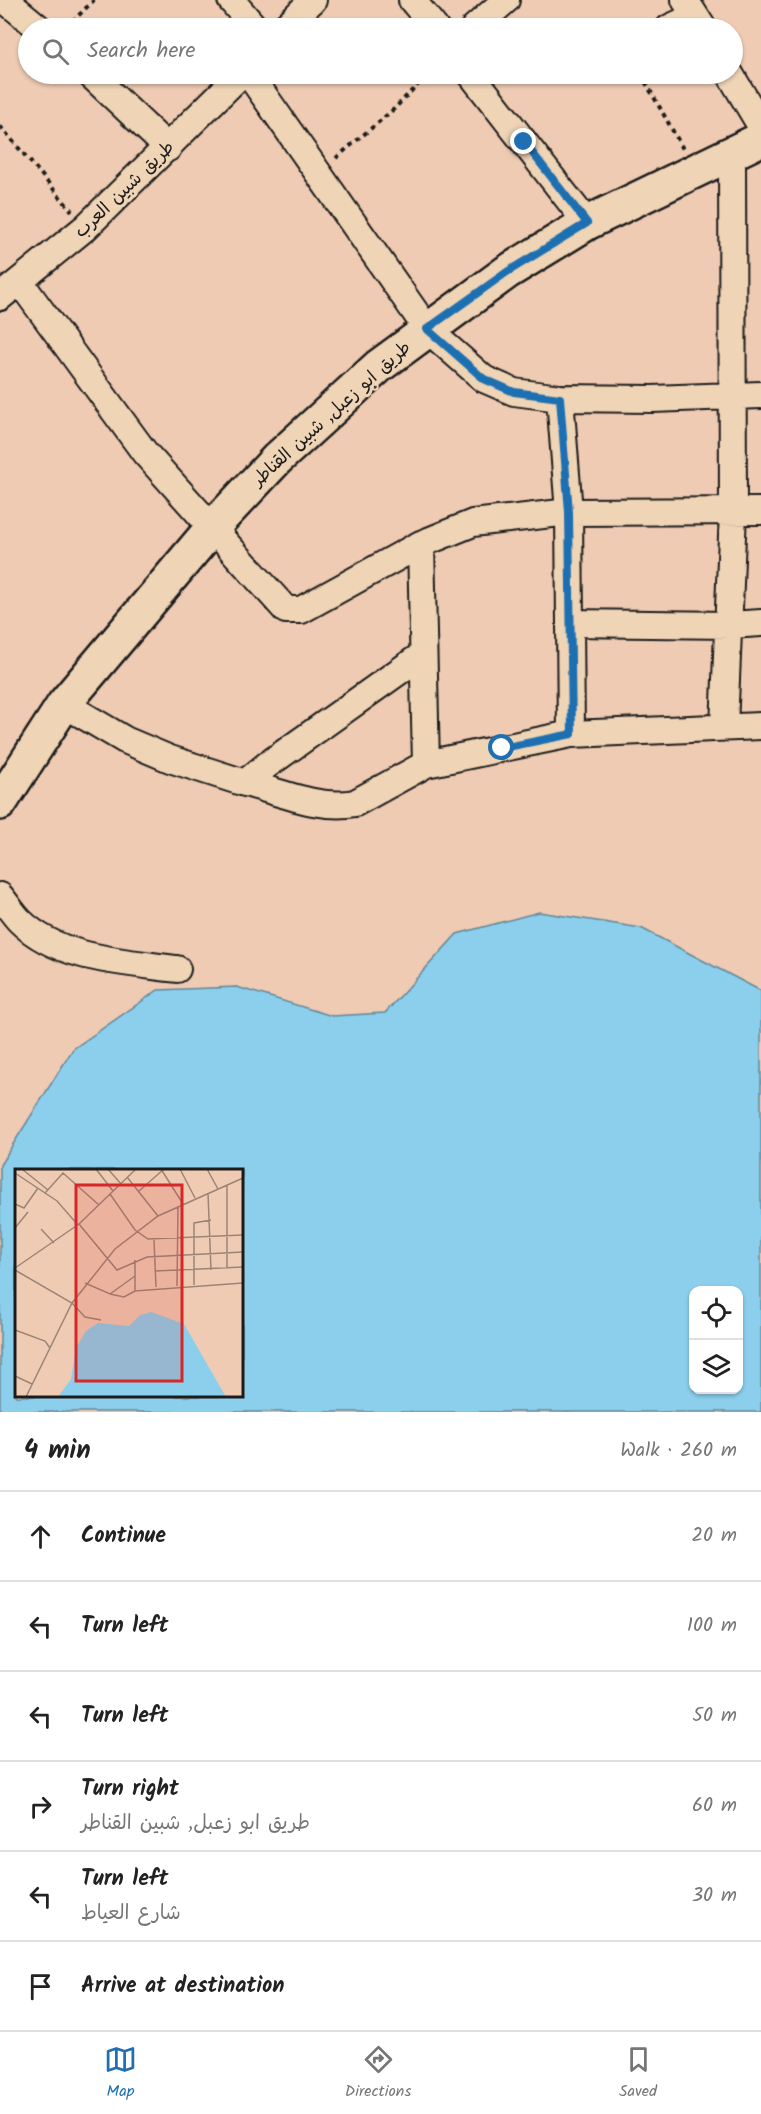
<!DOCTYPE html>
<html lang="en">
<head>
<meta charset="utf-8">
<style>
	body { margin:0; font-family:Kalam,"Playpen Sans Arabic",sans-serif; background:#f6f6f6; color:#222 }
	.controls { position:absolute; right:18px; bottom:18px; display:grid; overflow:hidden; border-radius:12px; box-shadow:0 2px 4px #0004 }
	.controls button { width:54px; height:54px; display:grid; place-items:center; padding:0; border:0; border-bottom:2px solid #e0e0e0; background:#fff; color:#222; font:30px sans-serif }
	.stop { position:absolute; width:18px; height:18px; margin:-14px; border:4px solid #1f6fb2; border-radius:50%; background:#fff }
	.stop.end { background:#1f6fb2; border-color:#fff; box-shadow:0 2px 6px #0008 }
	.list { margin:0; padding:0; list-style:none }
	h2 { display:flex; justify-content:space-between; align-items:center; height:78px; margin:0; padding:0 24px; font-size:26px }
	h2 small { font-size:20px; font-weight:400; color:#767676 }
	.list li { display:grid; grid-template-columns:39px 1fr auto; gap:18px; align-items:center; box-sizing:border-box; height:90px; padding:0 24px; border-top:2px solid #e0e0e0 }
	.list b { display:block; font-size:22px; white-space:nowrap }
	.list p { margin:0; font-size:20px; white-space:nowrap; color:#767676 }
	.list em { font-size:20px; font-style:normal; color:#767676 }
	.icon { flex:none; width:33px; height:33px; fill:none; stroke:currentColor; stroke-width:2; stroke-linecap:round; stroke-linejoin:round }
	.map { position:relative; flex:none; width:761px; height:1412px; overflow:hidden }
	.search { position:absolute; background:#fff; box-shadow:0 2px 4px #0004; left:18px; right:18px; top:18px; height:66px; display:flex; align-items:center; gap:15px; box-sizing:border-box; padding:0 21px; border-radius:33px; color:#767676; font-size:22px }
	.sheet { height:618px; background:#fff }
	nav { display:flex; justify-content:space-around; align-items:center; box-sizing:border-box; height:84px; border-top:2px solid #e0e0e0; background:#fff; font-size:16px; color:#767676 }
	nav a { display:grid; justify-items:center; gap:3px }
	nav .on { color:#1f6fb2 }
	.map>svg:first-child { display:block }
	.water { fill:#8ccfed; stroke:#5f8799; stroke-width:1.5; fill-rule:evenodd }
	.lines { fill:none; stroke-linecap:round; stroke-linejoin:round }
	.minor-casing { stroke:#1c1c1c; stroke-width:30 }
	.tertiary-casing { stroke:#1c1c1c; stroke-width:38 }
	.path { stroke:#1c1c1c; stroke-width:4; stroke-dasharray:4.5 4.5; stroke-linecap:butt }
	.minor { stroke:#efd4b6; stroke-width:26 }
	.tertiary { stroke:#efd4b6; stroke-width:33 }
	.route { stroke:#1f6fb2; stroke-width:8 }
	.labels { text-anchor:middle; stroke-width:6; stroke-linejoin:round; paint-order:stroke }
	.street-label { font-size:18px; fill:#1c1c1c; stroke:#efd4b6 }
	.inset-road { fill:none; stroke:#9b8577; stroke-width:1.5 }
	.view { fill:#d62828; fill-opacity:0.15; stroke:#d62828; stroke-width:3 }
	.inset-edge { fill:none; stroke:#1c1c1c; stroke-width:3 }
</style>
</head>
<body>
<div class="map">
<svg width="761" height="1412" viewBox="0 0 761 1412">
	<rect width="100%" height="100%" fill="#efcbb3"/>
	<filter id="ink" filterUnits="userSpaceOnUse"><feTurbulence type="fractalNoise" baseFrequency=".0167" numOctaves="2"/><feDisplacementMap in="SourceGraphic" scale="12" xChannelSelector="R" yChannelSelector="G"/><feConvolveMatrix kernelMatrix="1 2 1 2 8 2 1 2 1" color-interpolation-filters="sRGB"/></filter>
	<g filter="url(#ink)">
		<path class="water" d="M539 912 641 928 761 991V1412H0V1165L73 1049 158 990 237 987 332 1016 385 1013 457 934ZM16 1170H242V1396H16ZM694 1290H738V1390H694Z"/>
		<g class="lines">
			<defs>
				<path id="minor" d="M5 0 39 28
					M231 0 255 28
					M412 0 435 28
					M685 0 703 28
					M284 28 313 0
					M474 28 506 0
					M669 28 695 16
					M90 74 168 148
					M249 74 427 329 484 379 514 392 560 398 652 399 761 395
					M471 74 587 223
					M730 74 761 126
					M20 282 145 453 286 610H301L421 544 473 523 569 512 761 511
					M0 297 86 227 241 74
					M560 398 569 512 571 734
					M421 544 426 764 571 734 761 726
					M570 623 730 625 761 623
					M64 704 125 740 170 759 245 783 267 765 422 655
					M724 727 733 512 732 152
					M245 783C280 792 319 810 355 803L426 764
					M0 896C7 904 13 914 20 921 59 960 127 962 177 969"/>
				<path id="tertiary" d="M0 803 64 704 212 528 277 459 379 366 507 272 587 223 761 139"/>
			</defs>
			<use href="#minor" class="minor-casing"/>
			<use href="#tertiary" class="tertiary-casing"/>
			<path class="path" d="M66 28 94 0
				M641 74 683 149
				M0 126 72 211
				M336 158 394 109 428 74"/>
			<use href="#minor" class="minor"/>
			<use href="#tertiary" class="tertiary"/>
		</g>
	</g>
	<g class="lines" filter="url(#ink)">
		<path class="route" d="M502 748 572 734 569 512 560 398 514 392 484 379 427 329 507 272 587 223 524 142"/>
	</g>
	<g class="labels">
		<g class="street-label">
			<text transform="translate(124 189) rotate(-44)" y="6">طريق شبين العرب</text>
			<text transform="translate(331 413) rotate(-42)" y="6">طريق ابو زعبل, شبين القناطر</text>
		</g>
	</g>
	<g transform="translate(15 1169)">
		<rect width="228" height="228" fill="#efcbb3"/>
		<path d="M136 143 169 155 211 228H43L56 210 61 179 71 162 83 154 114 157 125 146Z" fill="#8ccfed"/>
		<path class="inset-road" d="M7 0 33 21M81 0 98 22M93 0 106 15M146 0 168 35M165 0 180 29M192 0 203 20M0 4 42 32 63 56M112 8 143 47M212 16V99M124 22 149 0M30 24 48 4 84 36M193 24 196 101M95 25 120 61 133 70 228 66M0 35 9 39 23 19M64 55 102 101 132 88 228 83M0 59 13 43M26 60 39 74M139 71 141 118M120 91V122L228 114M0 99 64 55 121 0M0 101 57 134 70 148 86 151M140 102 228 98M70 114 95 125 120 107M179 116V54L196 51M162 117 163 37M95 125 109 128 120 122M0 161 30 172 35 179M0 207 17 215M11 228 57 134 100 80 143 47 228 9"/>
		<path class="view" d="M61 16H167V212H61Z"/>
		<rect width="228" height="228" class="inset-edge"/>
	</g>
</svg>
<div class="controls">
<button><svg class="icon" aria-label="locate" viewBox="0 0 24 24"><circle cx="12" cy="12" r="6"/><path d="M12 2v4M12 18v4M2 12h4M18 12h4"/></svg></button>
<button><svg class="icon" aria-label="layers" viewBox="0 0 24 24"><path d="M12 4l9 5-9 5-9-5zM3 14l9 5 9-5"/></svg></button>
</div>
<div class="stop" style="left:502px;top:748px"></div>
<div class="stop end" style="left:524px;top:142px"></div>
<div class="search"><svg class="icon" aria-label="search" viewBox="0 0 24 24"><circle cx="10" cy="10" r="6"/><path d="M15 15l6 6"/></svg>Search here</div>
</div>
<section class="sheet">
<h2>4 min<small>Walk · 260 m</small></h2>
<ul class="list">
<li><svg class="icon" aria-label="ahead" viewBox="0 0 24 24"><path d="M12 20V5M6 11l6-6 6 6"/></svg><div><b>Continue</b></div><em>20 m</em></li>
<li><svg class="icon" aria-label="left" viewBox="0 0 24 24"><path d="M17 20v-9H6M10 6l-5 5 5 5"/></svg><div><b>Turn left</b></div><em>100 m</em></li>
<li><svg class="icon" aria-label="left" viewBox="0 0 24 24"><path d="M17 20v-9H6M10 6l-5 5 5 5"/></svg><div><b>Turn left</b></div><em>50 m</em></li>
<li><svg class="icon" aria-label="right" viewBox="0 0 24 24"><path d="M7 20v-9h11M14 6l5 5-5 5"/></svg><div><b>Turn right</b><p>طريق ابو زعبل, شبين القناطر</p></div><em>60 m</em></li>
<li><svg class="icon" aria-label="left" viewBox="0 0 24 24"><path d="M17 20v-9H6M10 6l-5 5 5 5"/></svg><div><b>Turn left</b><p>شارع العياط</p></div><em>30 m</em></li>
<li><svg class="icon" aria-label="arrive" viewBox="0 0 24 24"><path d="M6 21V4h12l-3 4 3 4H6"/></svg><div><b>Arrive at destination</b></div></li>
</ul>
</section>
<nav>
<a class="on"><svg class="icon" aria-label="map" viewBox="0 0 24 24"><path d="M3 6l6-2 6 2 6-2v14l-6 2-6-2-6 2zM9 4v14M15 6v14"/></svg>Map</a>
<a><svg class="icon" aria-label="directions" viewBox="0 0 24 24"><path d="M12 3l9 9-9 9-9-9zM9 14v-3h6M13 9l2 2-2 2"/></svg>Directions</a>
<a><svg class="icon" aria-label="saved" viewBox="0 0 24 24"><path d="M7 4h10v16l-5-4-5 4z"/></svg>Saved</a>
</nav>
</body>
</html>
